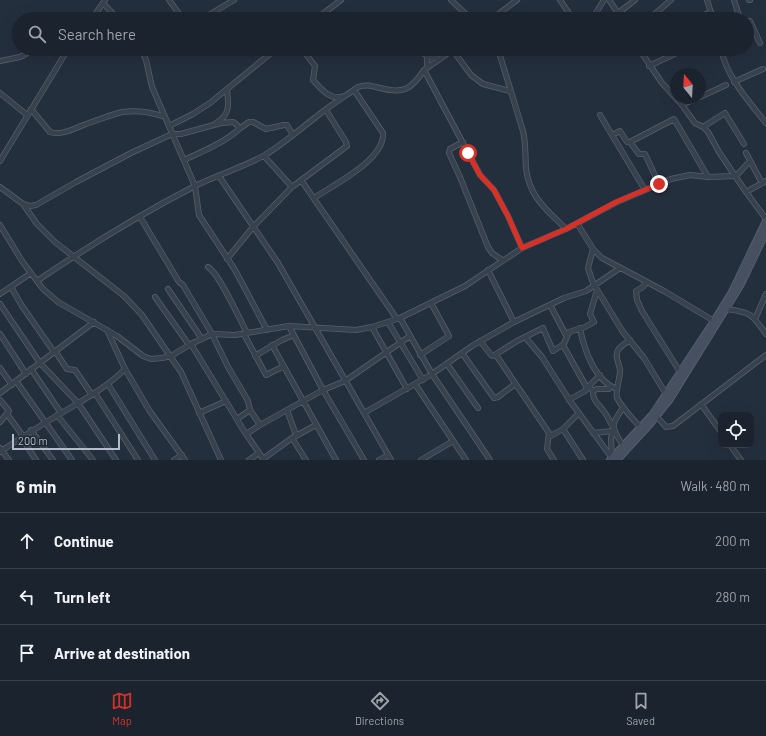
<!DOCTYPE html>
<html lang="en">
<head>
<meta charset="utf-8">
<style>
	body { margin:0; font-family:Barlow,sans-serif; background:#242b36; color:#f1f3f6 }
	.controls { position:absolute; right:12px; bottom:12px; display:grid; overflow:hidden; border-radius:8px; box-shadow:0 4px 16px #0002 }
	.controls button { width:36px; height:36px; display:grid; place-items:center; padding:0; border:0; border-bottom:1px solid #39404a; background:#1b232e; color:#f1f3f6; font:20px sans-serif }
	.compass { position:absolute; left:670px; top:68px; width:36px; height:36px; border-radius:50%; background:#1b232e; box-shadow:0 4px 16px #0002; rotate:342deg }
	.scale { position:absolute; left:12px; bottom:10px; width:108px; box-sizing:border-box; padding-left:4px; border:2px solid #b4bcc9; border-top:0; font-size:11px; line-height:14px; white-space:nowrap; color:#b4bcc9; -webkit-text-stroke:3px #1d2633; paint-order:stroke }
	.stop { position:absolute; width:12px; height:12px; margin:-9px; border:3px solid #d93025; border-radius:50%; background:#fff }
	.stop.end { background:#d93025; border-color:#fff; box-shadow:0 1px 4px #0008 }
	.list { margin:0; padding:0; list-style:none }
	h2 { display:flex; justify-content:space-between; align-items:center; height:52px; margin:0; padding:0 16px; font-size:17px }
	h2 small { font-size:13px; font-weight:400; color:#a0a4aa }
	.list li { display:grid; grid-template-columns:26px 1fr auto; gap:12px; align-items:center; box-sizing:border-box; height:56px; padding:0 16px; border-top:1px solid #39404a }
	.list b { display:block; font-size:15px; white-space:nowrap }
	.list em { font-size:13px; font-style:normal; color:#a0a4aa }
	.icon { flex:none; width:22px; height:22px; fill:none; stroke:currentColor; stroke-width:2; stroke-linecap:round; stroke-linejoin:round }
	.map { position:relative; flex:none; width:766px; height:460px; overflow:hidden }
	.search { position:absolute; background:#1b232e; box-shadow:0 4px 16px #0002; left:12px; right:12px; top:12px; height:44px; display:flex; align-items:center; gap:10px; box-sizing:border-box; padding:0 14px; border-radius:22px; color:#a0a4aa; font-size:15px }
	.sheet { height:220px; background:#1b232e }
	nav { display:flex; justify-content:space-around; align-items:center; box-sizing:border-box; height:56px; border-top:1px solid #39404a; background:#1b232e; font-size:11px; color:#a0a4aa }
	nav a { display:grid; justify-items:center; gap:2px }
	nav .on { color:#d93025 }
	.map>svg:first-child { display:block }
	.lines { fill:none; stroke-linecap:round; stroke-linejoin:round }
	.minor-casing { stroke:#565f6c; stroke-width:6 }
	.secondary-casing { stroke:#565f6c; stroke-width:8 }
	.minor { stroke:#38414e; stroke-width:4.5 }
	.secondary { stroke:#465061; stroke-width:6 }
	.route { stroke:#d93025; stroke-width:5 }
</style>
</head>
<body>
<div class="map">
<svg width="766" height="460" viewBox="0 0 766 460">
	<rect width="100%" height="100%" fill="#242f3e"/>
	<g class="lines">
		<defs>
			<path id="minor" d="M169 0 183 19
				M451 0 471 19
				M560 0 573 19
				M609 0 622 19
				M707 0 713 19
				M734 0 740 19
				M749 0H750
				M103 3 118 19
				M618 13 635 0
				M92 19 105 0
				M202 19 234 0
				M316 19 341 0
				M492 19 517 0
				M592 19 604 0
				M649 19 671 0
				M694 19 711 12
				M747 22 750 21 760 43
				M141 49 146 60 152 87 195 186 199 215 235 270 267 330
				M302 49 315 66 313 80C321 89 330 101 344 96
				M417 49C425 55 430 58 440 59
				M452 49 471 75 483 84 510 91
				M454 49 424 70 480 175 494 190 508 216 522 248
				M498 49 523 131C526 143 525 155 526 168 529 197 547 210 566 229
				M639 49 662 83 682 105 695 123 703 127 708 132 719 152 746 192 766 219
				M721 49C727 78 748 100 766 123
				M427 56V68
				M0 61 20 57 35 49
				M649 66 685 49
				M734 82 763 69
				M0 93 27 115
				M700 97 726 85
				M682 105 697 98
				M31 109 50 132C62 136 75 128 86 124 98 120 110 115 122 112 136 110 152 112 165 117
				M600 115 645 190
				M216 123C230 115 229 105 227 90
				M169 126 193 114 210 103 276 49
				M703 127 725 113 744 144
				M239 129 249 122H253L266 129 284 125H287L293 135
				M616 133 620 131 627 142H630L639 154H645L659 184
				M463 142 450 149 449 153 460 177 488 247 492 253 502 260
				M630 142 674 119 708 177
				M746 153 762 183
				M264 156 292 187
				M0 161 68 49
				M219 176 278 263 391 460
				M301 180 397 319
				M0 187 23 204 37 224 55 242 124 296 142 315 181 372 221 460
				M746 192 766 181
				M314 198C333 185 385 160 383 133L354 90
				M23 204 30 206 36 205 76 182 131 153 172 134H181L221 123 233 122 237 125 239 129C224 143 203 151 184 160
				M140 217 179 282 183 285 212 334 228 367 248 401 250 410 237 419
				M577 223 593 249 602 258 664 291 714 321
				M0 225 22 261 43 289 58 302 117 336 143 356 151 359 162 358 171 356 191 344 212 334 235 335 289 326 356 330 372 327 400 318 465 286 522 248 566 229 617 202 671 179 690 175 708 177 736 176 750 161
				M593 249 588 268 593 283 623 332 644 358 666 394
				M227 259 253 227 292 187 347 146 346 142 326 110
				M208 267C219 273 240 320 247 333
				M488 270 514 322
				M37 281C87 247 139 215 193 187 216 175 242 168 265 155 283 144 299 130 316 117 329 106 344 97 358 87 366 84 372 86 380 88 403 94 411 90 424 70
				M646 282 643 287 636 291 637 300 642 311 680 372
				M11 287 22 306 54 352
				M168 289 202 339
				M0 294 31 273
				M155 297 189 345
				M0 304 40 363 78 403 116 460
				M550 305 567 337
				M726 309C751 312 752 314 766 334
				M400 318 432 374 490 460
				M755 319 766 294
				M388 322 423 380
				M289 326 323 390 364 460
				M372 327 407 389
				M580 328C584 350 595 381 617 389
				M107 330 125 369 149 410 185 460
				M0 334 26 374
				M244 334 266 375 284 366
				M525 337 542 357 570 401 612 458
				M630 340C626 343 620 346 618 350 614 358 620 363 620 371 620 378 615 393 617 398 623 409 632 418 640 427
				M480 341 491 355 493 356 517 341 543 328 553 351 564 344 569 332 585 327 594 322 590 314 597 290
				M191 344 244 431 264 460
				M272 345 336 460
				M563 345 587 388
				M55 351 67 369 75 370 92 395
				M462 353 494 398 498 397 515 384
				M420 355 449 336 431 303
				M496 355 549 433 547 449 554 460
				M255 356 282 340 294 335
				M447 364 478 408
				M0 368 12 385
				M31 369 61 413
				M16 381 72 460
				M108 384 155 460
				M415 384 466 460
				M610 386 609 389H597L593 391C592 401 600 405 605 413 608 417 610 422 613 427
				M591 389 589 386 600 375
				M0 393 94 322
				M95 393 138 460
				M0 400 9 411 0 422
				M569 400 585 391 588 387
				M701 404 721 432
				M287 410 296 435
				M199 413 226 401
				M364 413 432 374 472 346 514 322 564 298 586 291 620 268
				M7 414 23 436
				M57 415 93 460
				M657 417 666 427 673 426 766 355
				M260 425 323 390 345 381 410 336
				M563 429 583 460
				M31 430 53 460
				M593 433 613 431
				M246 434 260 425 250 410
				M21 437 36 460
				M549 437 563 429 579 413
				M292 438 306 460
				M730 445 741 460
				M623 446C612 427 609 427 623 408
				M0 448 9 460
				M0 452C23 436 46 422 70 408 90 396 109 385 125 369
				M612 458 611 438 613 431
				M263 459 292 438 316 425
				M174 460 182 455
				M249 460 259 453
				M379 460 388 455
				M421 460 453 441"/>
			<path id="secondary" d="M610 460 653 414 714 321 732 292 766 221
				M617 460 650 424 670 399 740 286 766 232"/>
		</defs>
		<use href="#minor" class="minor-casing"/>
		<use href="#secondary" class="secondary-casing"/>
		<use href="#minor" class="minor"/>
		<use href="#secondary" class="secondary"/>
	</g>
	<g class="lines">
		<path class="route" d="M468 153 480 175 494 190 508 216 522 248 566 229 616 202 659 184"/>
	</g>
</svg>
<div class="controls">
<button><svg class="icon" aria-label="locate" viewBox="0 0 24 24"><circle cx="12" cy="12" r="6"/><path d="M12 2v4M12 18v4M2 12h4M18 12h4"/></svg></button>
</div>
<svg class="compass" viewBox="-18 -18 36 36"><path d="M0-13l5 13h-10z" fill="#e53935"/><path d="M0 13l5-13h-10z" fill="#a0a4aa"/></svg>
<div class="scale">200 m</div>
<div class="stop" style="left:468px;top:153px"></div>
<div class="stop end" style="left:659px;top:184px"></div>
<div class="search"><svg class="icon" aria-label="search" viewBox="0 0 24 24"><circle cx="10" cy="10" r="6"/><path d="M15 15l6 6"/></svg>Search here</div>
</div>
<section class="sheet">
<h2>6 min<small>Walk · 480 m</small></h2>
<ul class="list">
<li><svg class="icon" aria-label="ahead" viewBox="0 0 24 24"><path d="M12 20V5M6 11l6-6 6 6"/></svg><div><b>Continue</b></div><em>200 m</em></li>
<li><svg class="icon" aria-label="left" viewBox="0 0 24 24"><path d="M17 20v-9H6M10 6l-5 5 5 5"/></svg><div><b>Turn left</b></div><em>280 m</em></li>
<li><svg class="icon" aria-label="arrive" viewBox="0 0 24 24"><path d="M6 21V4h12l-3 4 3 4H6"/></svg><div><b>Arrive at destination</b></div></li>
</ul>
</section>
<nav>
<a class="on"><svg class="icon" aria-label="map" viewBox="0 0 24 24"><path d="M3 6l6-2 6 2 6-2v14l-6 2-6-2-6 2zM9 4v14M15 6v14"/></svg>Map</a>
<a><svg class="icon" aria-label="directions" viewBox="0 0 24 24"><path d="M12 3l9 9-9 9-9-9zM9 14v-3h6M13 9l2 2-2 2"/></svg>Directions</a>
<a><svg class="icon" aria-label="saved" viewBox="0 0 24 24"><path d="M7 4h10v16l-5-4-5 4z"/></svg>Saved</a>
</nav>
</body>
</html>
